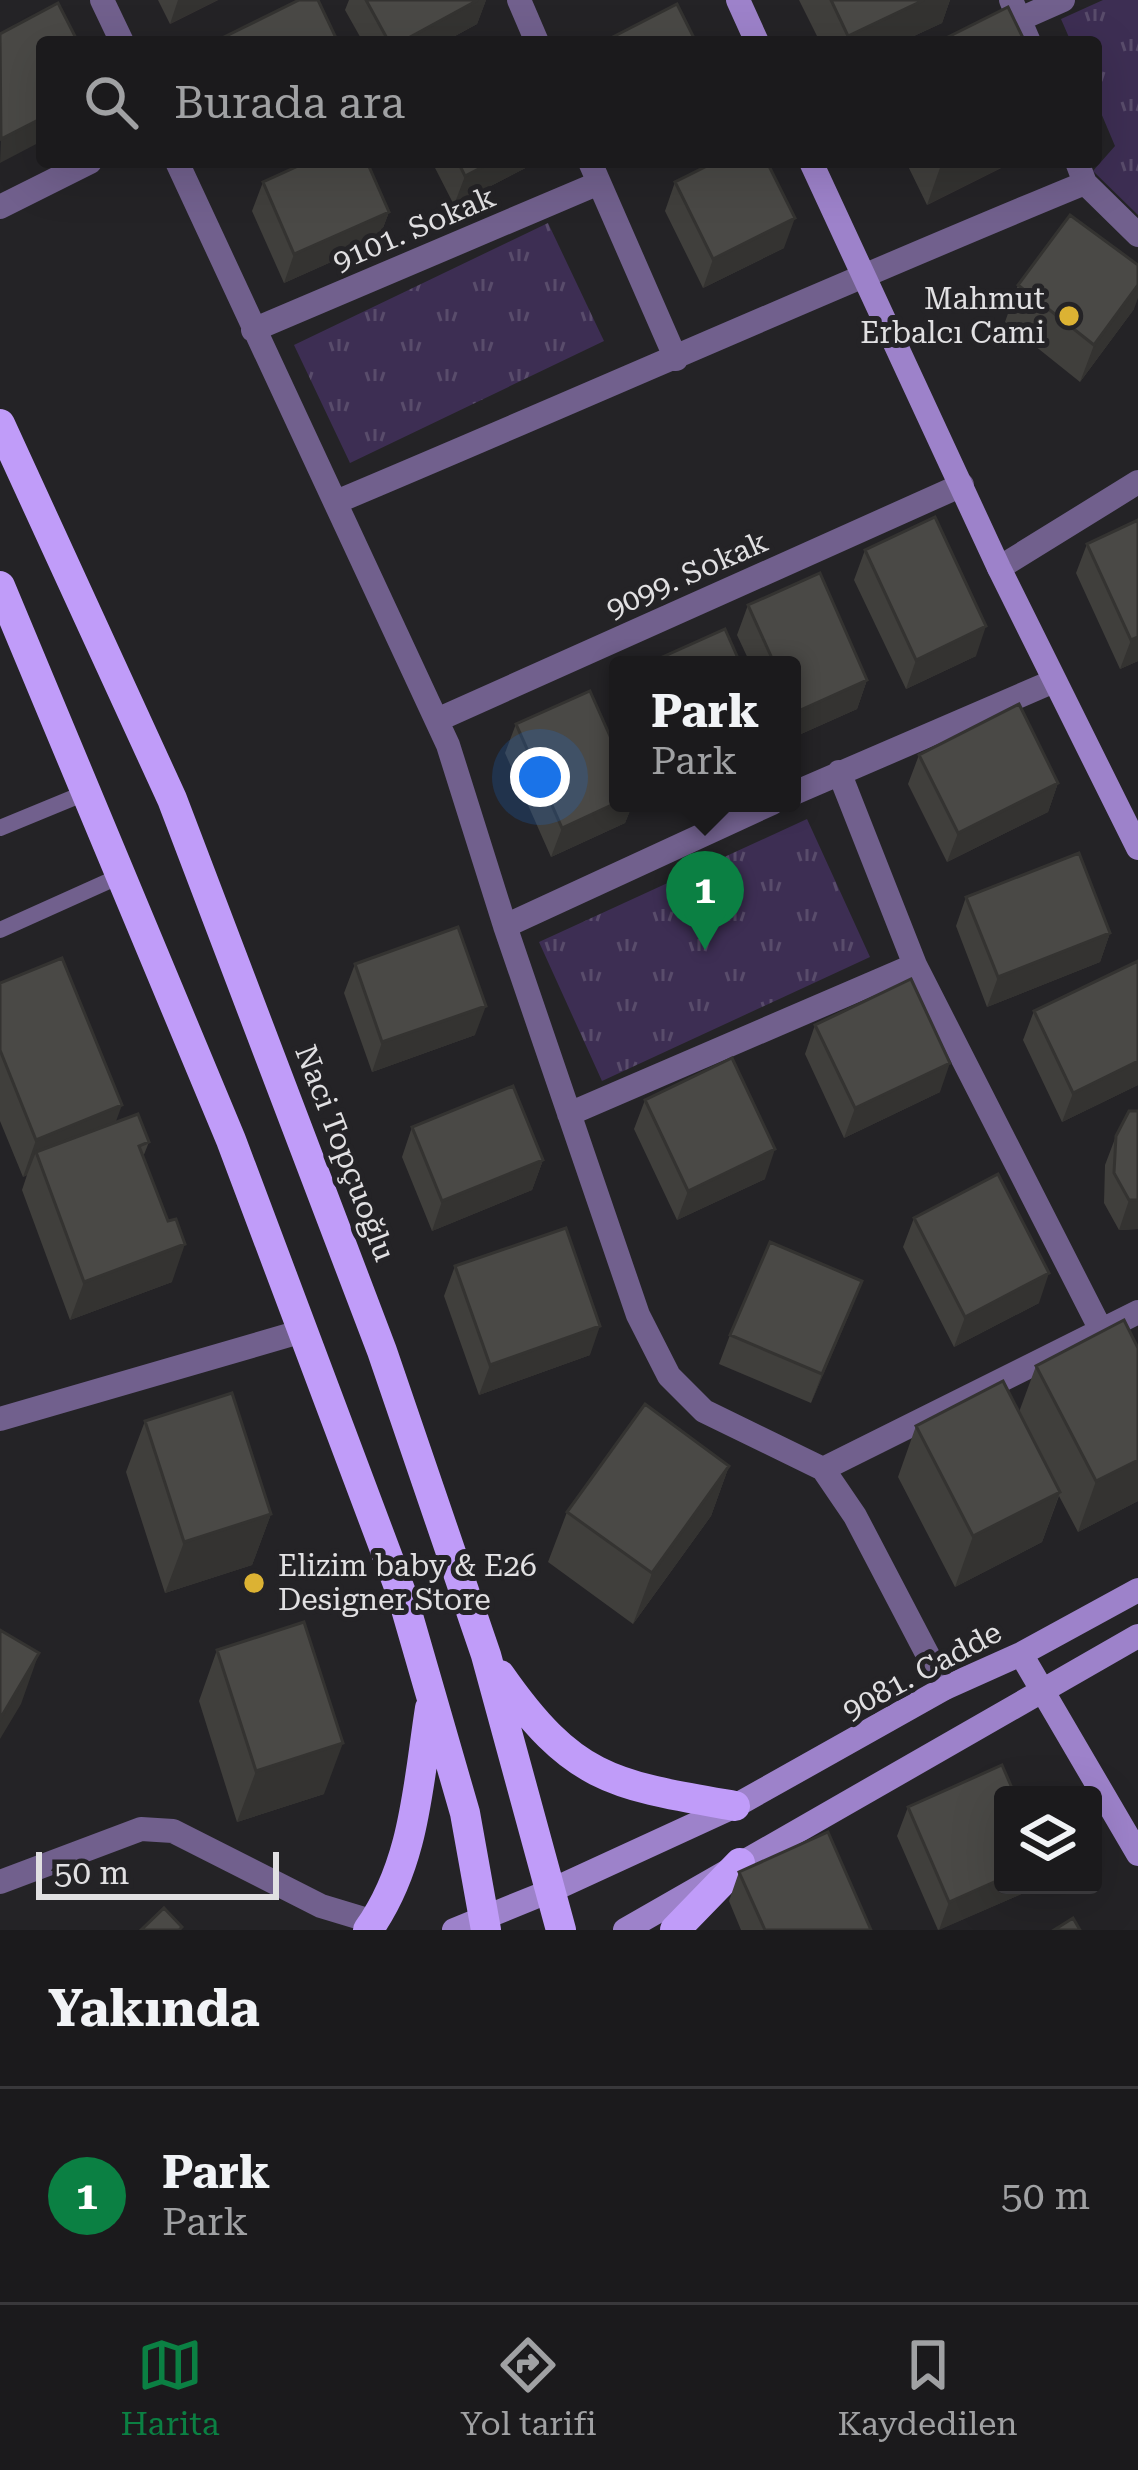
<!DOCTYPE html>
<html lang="tr">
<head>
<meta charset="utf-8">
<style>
	body { margin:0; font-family:"Roboto Serif",serif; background:#242325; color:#f1f3f6 }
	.controls { position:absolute; right:36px; bottom:36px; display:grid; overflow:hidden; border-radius:12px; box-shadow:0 12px 48px #0002 }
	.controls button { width:108px; height:108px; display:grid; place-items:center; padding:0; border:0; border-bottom:3px solid #39383b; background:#1b1a1c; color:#f1f3f6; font:60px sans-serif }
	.scale { position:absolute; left:36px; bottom:30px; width:243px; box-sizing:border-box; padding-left:12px; border:6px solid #e1e0e2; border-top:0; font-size:33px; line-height:42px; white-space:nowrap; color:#e1e0e2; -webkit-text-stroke:9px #242326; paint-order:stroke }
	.you { position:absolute; left:540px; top:777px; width:42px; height:42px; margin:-30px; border:9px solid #fff; border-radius:50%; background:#1a73e8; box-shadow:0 0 0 18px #1a73e833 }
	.badge { display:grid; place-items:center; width:78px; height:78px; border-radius:50%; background:#0b8043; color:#fff; font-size:39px; font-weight:700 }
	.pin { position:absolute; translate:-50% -99px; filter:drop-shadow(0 3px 6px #0008) }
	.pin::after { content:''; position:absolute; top:63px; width:42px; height:36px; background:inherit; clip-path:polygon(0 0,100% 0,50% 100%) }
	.popup { position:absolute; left:609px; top:656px; width:192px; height:156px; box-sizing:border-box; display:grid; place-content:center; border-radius:12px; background:#1b1a1c; filter:drop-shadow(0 3px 9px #0005); font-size:39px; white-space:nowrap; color:#a0a1a3 }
	.popup b { font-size:45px; color:#f1f3f6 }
	.popup::after { content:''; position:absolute; left:50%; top:100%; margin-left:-24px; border:24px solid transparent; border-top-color:#1b1a1c }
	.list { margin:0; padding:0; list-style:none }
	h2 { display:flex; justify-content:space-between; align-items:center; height:156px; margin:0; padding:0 48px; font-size:51px }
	h2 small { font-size:39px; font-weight:400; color:#a0a1a3 }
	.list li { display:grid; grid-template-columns:78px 1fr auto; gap:36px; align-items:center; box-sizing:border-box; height:216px; padding:0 48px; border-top:3px solid #39383b }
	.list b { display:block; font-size:45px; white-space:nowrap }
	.list p { margin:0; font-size:39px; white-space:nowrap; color:#a0a1a3 }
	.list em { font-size:39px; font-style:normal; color:#a0a1a3 }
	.icon { flex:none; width:66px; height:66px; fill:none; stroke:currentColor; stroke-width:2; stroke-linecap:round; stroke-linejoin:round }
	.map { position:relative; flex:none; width:1138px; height:1930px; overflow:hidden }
	.search { position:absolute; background:#1b1a1c; box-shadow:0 12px 48px #0002; left:36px; right:36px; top:36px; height:132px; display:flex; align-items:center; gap:30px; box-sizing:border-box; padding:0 42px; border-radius:12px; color:#a0a1a3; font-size:45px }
	.sheet { height:372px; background:#1b1a1c }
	nav { display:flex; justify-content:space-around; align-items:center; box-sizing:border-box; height:168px; border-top:3px solid #39383b; background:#1b1a1c; font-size:33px; color:#a0a1a3 }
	nav a { display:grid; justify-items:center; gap:6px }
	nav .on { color:#0b8043 }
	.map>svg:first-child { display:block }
	.grass { fill:url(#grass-tufts) }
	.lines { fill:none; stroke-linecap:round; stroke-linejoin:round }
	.lane { stroke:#71608d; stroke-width:16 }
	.street { stroke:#71608d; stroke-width:24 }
	.secondary { stroke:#9d82ca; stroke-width:24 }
	.primary { stroke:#c09cf9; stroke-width:30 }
	.wall { fill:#403f3c }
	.shaded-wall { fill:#343331 }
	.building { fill:#4a4946; stroke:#343331; stroke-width:3 }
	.poi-dot { fill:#dcb233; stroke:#242326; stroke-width:4.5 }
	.labels { text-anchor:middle; stroke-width:10; stroke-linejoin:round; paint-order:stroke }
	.street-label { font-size:30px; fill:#e1e0e2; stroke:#242326 }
	.poi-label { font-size:30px; fill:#e1e0e2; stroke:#242326; text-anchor:end }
</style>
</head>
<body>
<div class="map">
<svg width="1138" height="1930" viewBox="0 0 1138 1930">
	<defs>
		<pattern id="grass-tufts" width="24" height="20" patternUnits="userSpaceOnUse" patternTransform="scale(3)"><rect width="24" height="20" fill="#3d2e53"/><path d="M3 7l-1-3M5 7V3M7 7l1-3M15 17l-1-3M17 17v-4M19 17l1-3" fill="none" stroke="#594c6b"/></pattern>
	</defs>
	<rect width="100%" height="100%" fill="#242326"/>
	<path class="grass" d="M1103 0H1138V215L1093 171 1115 146 1096 101V42H1071L1061 19Z
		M548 223 604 341 350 463 294 345Z
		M807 819 870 957 602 1081 539 942Z"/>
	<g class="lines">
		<path class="lane" d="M0 828 85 793
			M0 930 120 876"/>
		<path class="street" d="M102 0 122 42
			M519 0 537 42
			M1011 0 1029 42
			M1020 19 1063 0
			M177 162 448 745 505 926 638 1315 669 1376 704 1411 823 1469 855 1516 945 1688
			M590 162 676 359
			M1077 162 1085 183 1138 235
			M0 207 90 162
			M253 330 599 183
			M336 502C586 397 834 286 1085 183
			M999 568 1138 482
			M437 720 962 485
			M839 772 915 965 1101 1330
			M792 794 1054 681
			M505 926 772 803
			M569 1114 915 965
			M0 1419 303 1331
			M823 1469 1138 1312
			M0 1882 141 1829 173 1831 321 1906 374 1922"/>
		<path class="secondary" d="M738 0 757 42
			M811 162 999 568 1138 848
			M1021 1654 1138 1854
			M454 1930 550 1891 735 1806 945 1688 1021 1654 1138 1590
			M625 1930 1138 1636"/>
		<path class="primary" d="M0 424 172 799 382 1351 486 1655 561 1930
			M0 586 231 1140 402 1595 465 1813 486 1930
			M500 1675C574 1781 614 1785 735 1806
			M368 1930C415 1864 418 1785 430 1708
			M675 1930 740 1863"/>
	</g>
	<path class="wall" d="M158 0H218L170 24Z
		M349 0H486L477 24 444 42H363L345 10Z
		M799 0H950L942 23 901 42H820Z
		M432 162H537L454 205Z
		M906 162H1013L927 205Z
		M263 182 389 212 378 241 284 283 252 211Z
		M675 182 784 248 703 288 665 211Z
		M1018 285 1134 309 1080 382 1005 322Z
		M1138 520V661L1120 669 1076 573 1087 544Z
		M865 550 976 656 906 689 854 580Z
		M748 605 867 680 857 709 792 738V665H751L737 635Z
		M516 724 618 803H633L625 823 551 857 505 753Z
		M919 755 1058 783 1048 812 947 862 908 784Z
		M966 897 1110 933 1100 962 987 1007 956 926Z
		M1138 961V1085L1062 1122 1023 1040 1034 1011Z
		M355 964 475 1035 372 1072 344 993Z
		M0 983 116 1122 149 1142 143 1157 172 1282 70 1320 22 1190 27 1175 23 1177 0 1121Z
		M815 1025 940 1092 844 1138 805 1054Z
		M645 1100 765 1179 677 1220 634 1129Z
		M1138 1111V1229L1119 1230 1104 1203 1105 1165 1116 1136Z
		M412 1127 543 1160 532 1190 432 1231 402 1157Z
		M914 1218 1039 1303 954 1347 903 1247Z
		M455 1266 590 1355 479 1395 444 1296Z
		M862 1281 811 1403 719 1364 730 1335Z
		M1138 1348V1501L1078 1532 1059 1496 1042 1542 955 1587 898 1477 916 1426 1019 1412 1036 1366Z
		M145 1421 271 1514 252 1565 165 1593 126 1472Z
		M729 1466 711 1516 633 1624 548 1562 567 1512Z
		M217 1650 324 1794 237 1822 199 1701Z
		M908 1807 1003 1885H1034L1033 1889 938 1930 897 1836Z
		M739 1872 871 1930H741L729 1901Z"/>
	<path class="shaded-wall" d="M178 0H218L170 24Z
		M478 0H486L477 24 444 42H401Z
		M924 0H950L942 23 901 42H846L848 36Z
		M42 118V141L0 163 1 139Z
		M492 162H537L454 205 465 176Z
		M942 162H1013L927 205Z
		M389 212 378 241 284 283 294 254Z
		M795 218 784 248 703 288 713 259Z
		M1138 285V298L1134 309 1080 382 1094 345Z
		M986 626 976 656 906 689 916 660Z
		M1138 637V661L1120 669 1131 640Z
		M867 680 857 709 792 738V722L796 712Z
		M1058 783 1048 812 947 862 958 833Z
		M618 803H633L625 823 551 857 562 828Z
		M1110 933 1100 962 987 1007 998 977Z
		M486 1006 475 1035 372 1072 382 1042Z
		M1138 1061V1085L1062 1122 1073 1093Z
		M950 1063 940 1092 844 1138 855 1108Z
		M122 1105 108 1143 36 1152 27 1175 23 1177 36 1140Z
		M775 1149 765 1179 677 1220 688 1191Z
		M543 1160 532 1190 432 1231 442 1201Z
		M1129 1200H1138V1229L1119 1230Z
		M185 1244 172 1282 70 1320 84 1282Z
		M1049 1273 1039 1303 954 1347 965 1317Z
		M862 1281 851 1310 811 1403 822 1374Z
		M600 1326 590 1355 479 1395 490 1365Z
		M1138 1460V1501L1078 1532 1096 1481Z
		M729 1466 711 1516 633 1624 652 1573Z
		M1060 1492 1042 1542 955 1587 973 1536Z
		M271 1514 252 1565 165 1593 184 1542Z
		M39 1653 21 1704 0 1739V1719Z
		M343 1743 324 1794 237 1822 256 1771Z
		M1003 1878V1885H1034L1033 1889 939 1930 949 1902Z"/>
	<path class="building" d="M299 0H318L338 42H214Z
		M366 0H478L401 42H389Z
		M831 0H924L848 36Z
		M58 3 78 42H42V118L1 139 0 34Z
		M677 4 696 42H603Z
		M1008 7 1025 42H938Z
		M307 162H367L389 212 294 254 263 182Z
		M458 162H492L465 176Z
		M715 162H767L795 218 713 259 675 182Z
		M1070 215 1138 265V285L1094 345 1018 285Z
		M935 517 986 626 916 660 865 550Z
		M1138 520V637L1131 640 1087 544Z
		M820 573 867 680 796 712 792 704V665H775L748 605Z
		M725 629 741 665H647V664Z
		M590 691 618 754V802L562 828 516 724Z
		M1019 704 1058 783 958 833 919 755Z
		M1079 853 1110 933 998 977 966 897Z
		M458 927 486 1006 382 1042 355 964Z
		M62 958 122 1105 36 1140 0 1050V983Z
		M1138 961V1061L1073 1093 1034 1011Z
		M911 979 950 1063 855 1108 815 1025Z
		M732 1058 775 1149 688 1191 645 1100Z
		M513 1086 543 1160 442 1201 412 1127Z
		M1129 1111H1138V1200H1129L1114 1173 1116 1136Z
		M138 1114 149 1142 139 1146 168 1221 176 1219 185 1244 84 1282 36 1152Z
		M998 1174 1049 1273 965 1317 914 1218Z
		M566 1228 600 1326 490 1365 455 1266Z
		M770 1242 862 1281 822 1374 730 1335Z
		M1124 1320 1138 1348V1460L1096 1481 1036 1366Z
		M1003 1381 1060 1492 973 1536 916 1426Z
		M232 1393 271 1514 184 1542 145 1421Z
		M645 1404 729 1466 652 1573 567 1512Z
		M304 1622 343 1743 256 1771 217 1650Z
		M0 1630 39 1653 0 1719Z
		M1002 1765 1015 1795H1003V1878L949 1902 908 1807Z
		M828 1832 871 1930H765L739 1872Z
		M164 1908 182 1927 179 1930H141Z
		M1073 1918 1080 1930H1054Z"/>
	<g class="poi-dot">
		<circle cx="1069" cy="316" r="12"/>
		<circle cx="254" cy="1583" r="12"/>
	</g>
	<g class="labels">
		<g class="street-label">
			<text transform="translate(414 229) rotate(-23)" y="10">9101. Sokak</text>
			<text transform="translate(687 575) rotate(-24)" y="10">9099. Sokak</text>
			<text transform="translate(345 1153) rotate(69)" y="10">Naci Topçuoğlu</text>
			<text transform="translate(922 1671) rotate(-28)" y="10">9081. Cadde</text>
		</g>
		<g class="poi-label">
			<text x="1045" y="309">Mahmut<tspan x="1045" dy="34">Erbalcı Cami</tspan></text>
			<text x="278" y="1576" text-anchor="start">Elizim baby &amp; E26<tspan x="278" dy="34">Designer Store</tspan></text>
		</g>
	</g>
</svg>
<div class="controls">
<button><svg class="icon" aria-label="layers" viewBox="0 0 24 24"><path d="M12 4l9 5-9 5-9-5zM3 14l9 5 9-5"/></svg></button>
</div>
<div class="scale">50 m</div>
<div class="you"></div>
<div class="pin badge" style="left:705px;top:950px">1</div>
<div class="popup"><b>Park</b>Park</div>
<div class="search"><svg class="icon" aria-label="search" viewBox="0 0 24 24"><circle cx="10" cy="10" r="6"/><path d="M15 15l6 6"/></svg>Burada ara</div>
</div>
<section class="sheet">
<h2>Yakında<small></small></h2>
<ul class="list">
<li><span class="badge">1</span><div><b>Park</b><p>Park</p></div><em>50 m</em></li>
</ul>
</section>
<nav>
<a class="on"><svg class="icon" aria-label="map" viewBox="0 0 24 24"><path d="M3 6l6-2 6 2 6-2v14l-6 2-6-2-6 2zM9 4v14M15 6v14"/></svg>Harita</a>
<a><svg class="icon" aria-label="directions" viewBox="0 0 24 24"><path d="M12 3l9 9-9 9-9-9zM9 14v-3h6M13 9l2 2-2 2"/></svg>Yol tarifi</a>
<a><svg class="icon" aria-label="saved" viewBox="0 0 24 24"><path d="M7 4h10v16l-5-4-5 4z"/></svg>Kaydedilen</a>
</nav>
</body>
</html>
